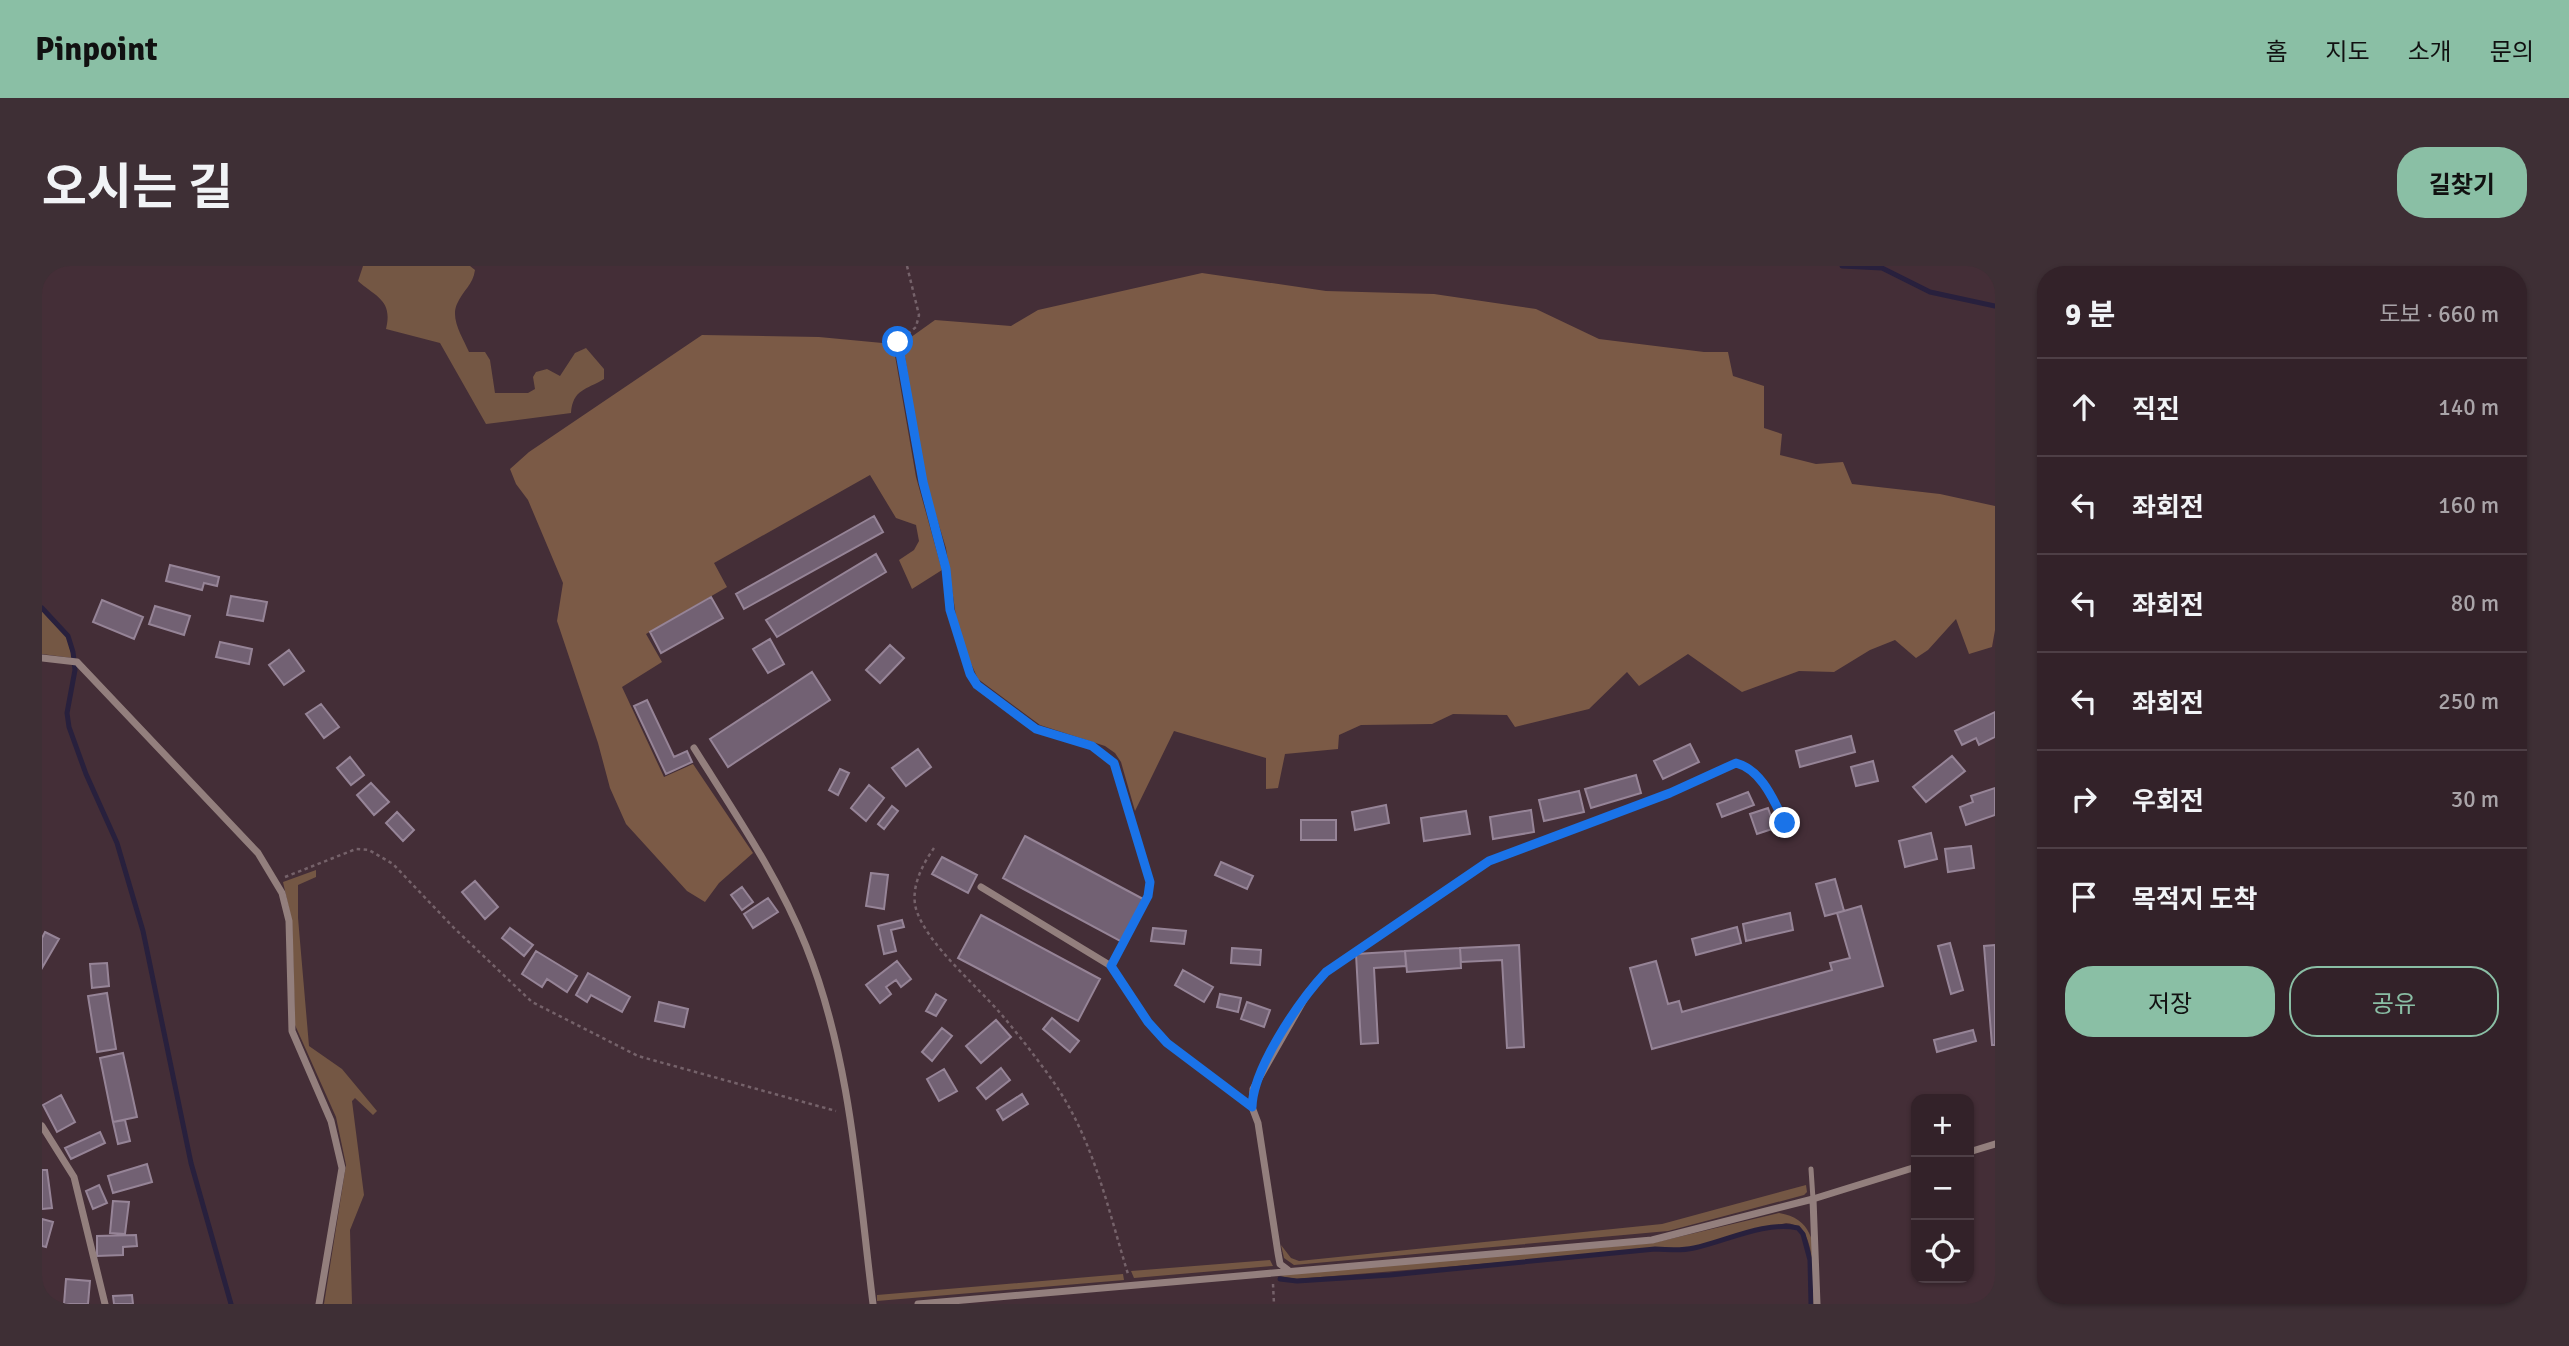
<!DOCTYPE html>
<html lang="ko">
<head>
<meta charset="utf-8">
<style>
	body { margin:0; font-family:Signika,"Noto Sans KR",sans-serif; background:#3e2f35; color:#f1f3f6 }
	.controls { position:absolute; right:21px; bottom:21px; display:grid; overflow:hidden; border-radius:14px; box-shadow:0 2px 5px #0004 }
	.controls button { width:63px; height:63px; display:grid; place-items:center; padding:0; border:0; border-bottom:2px solid #4e3f46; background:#332229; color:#f1f3f6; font:35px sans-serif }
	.stop { position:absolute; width:21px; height:21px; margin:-16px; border:5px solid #1a73e8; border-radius:50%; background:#fff }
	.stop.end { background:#1a73e8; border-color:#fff; box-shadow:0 2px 7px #0008 }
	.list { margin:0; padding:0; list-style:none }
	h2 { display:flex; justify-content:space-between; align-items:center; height:91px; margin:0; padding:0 28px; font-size:30px }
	h2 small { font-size:23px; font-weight:400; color:#a9a4a8 }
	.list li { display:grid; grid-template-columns:46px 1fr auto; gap:21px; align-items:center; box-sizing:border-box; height:98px; padding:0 28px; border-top:2px solid #4e3f46 }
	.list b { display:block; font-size:26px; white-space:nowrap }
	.list em { font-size:23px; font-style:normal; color:#a9a4a8 }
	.actions { display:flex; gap:14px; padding:21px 28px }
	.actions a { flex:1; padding:16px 0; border:2px solid #8abfa5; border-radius:28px; text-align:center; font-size:24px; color:#8abfa5 }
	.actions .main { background:#8abfa5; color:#111 }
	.icon { flex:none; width:38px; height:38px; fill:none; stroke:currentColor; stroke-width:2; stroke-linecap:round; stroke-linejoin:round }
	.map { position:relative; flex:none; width:1953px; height:1038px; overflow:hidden; border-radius:28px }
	header { display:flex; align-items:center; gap:42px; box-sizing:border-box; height:98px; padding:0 35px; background:#8abfa5; color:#111 }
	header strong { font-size:33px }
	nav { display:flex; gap:38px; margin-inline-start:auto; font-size:24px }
	.intro { display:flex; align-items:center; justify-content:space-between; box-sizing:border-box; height:168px; padding:0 42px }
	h1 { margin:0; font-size:49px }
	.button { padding:18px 32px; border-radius:28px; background:#8abfa5; color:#111; font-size:24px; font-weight:700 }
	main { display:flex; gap:42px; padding:0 42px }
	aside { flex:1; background:#332229; border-radius:28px; box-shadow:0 2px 5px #0004 }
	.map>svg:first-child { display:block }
	.green { fill:#745744 }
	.forest { fill:#7b5a46 }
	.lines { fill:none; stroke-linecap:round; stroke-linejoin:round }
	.stream { stroke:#28203d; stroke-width:5 }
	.building { fill:#726173; stroke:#968497; stroke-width:2 }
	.path { stroke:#75626a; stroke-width:2.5; stroke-dasharray:3.5 3.5; stroke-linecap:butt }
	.service { stroke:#937f7d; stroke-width:5 }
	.minor { stroke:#937f7d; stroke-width:7 }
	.route { stroke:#1a73e8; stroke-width:9 }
</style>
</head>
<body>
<header>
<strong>Pinpoint</strong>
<nav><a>홈</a><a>지도</a><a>소개</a><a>문의</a></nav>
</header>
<div class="intro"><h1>오시는 길</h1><a class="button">길찾기</a></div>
<main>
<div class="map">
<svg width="1953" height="1038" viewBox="0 0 1953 1038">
	<rect width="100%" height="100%" fill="#442e37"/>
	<path class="green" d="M321 0H428L433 4C431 19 421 24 415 38 408 53 421 72 427 86H443L448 94 453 127H486L493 123 491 111 494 106 505 103 518 110 533 87 544 82 562 103V113C544 124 531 123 529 147L444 158 398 77 344 63C351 34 334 31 316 15Z
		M0 345 25 371 30 392 0 388Z
		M274 604V611L256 619V652L267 780 300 803 335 845 331 849 313 832 310 835 322 929 308 964 310 1038H282L304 899 294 851 253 759 250 656 241 616Z
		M1764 919 1765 926 1762 929 1626 965 1252 999 1242 992 1239 979 1249 992 1257 995 1620 958Z
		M1737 947C1783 954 1771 1001 1773 1038H1770C1769 1014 1778 960 1744 957L1649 981 1254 1013 1238 1010 1246 1007 1611 977Z
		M1228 994 1231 1000 1092 1012 1089 1005Z
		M1081 1008 1082 1014 835 1035V1029Z"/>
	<path class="forest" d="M1160 7 1284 25 1392 28 1494 43 1557 73 1662 86H1686L1691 110 1722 120V162L1740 168 1738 189 1774 198 1801 196 1810 218 1898 228 1953 240V364L1950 381 1927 388 1914 353 1886 384 1874 392 1853 374 1828 384 1792 406 1757 405 1700 426 1646 388 1597 420 1585 406 1547 443 1473 461 1465 449 1411 448 1390 458 1319 459 1297 469 1296 483 1243 488 1236 522 1224 523V492L1132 465 1093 545 1079 496 1073 487 1063 480 998 459 936 413 917 371 904 282 882 211 862 85 865 74 893 54 969 60 996 44Z
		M660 69 777 71 851 78 874 211 900 304 870 323 857 294 872 284 877 275 874 259 854 252 828 209 672 297 685 321 604 368 620 396 580 421 622 511 651 498 711 587 677 617 663 636 645 625 584 558 568 522 556 477 515 355 521 317 486 234 474 218 468 203 487 186Z"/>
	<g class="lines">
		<path class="stream" d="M1800 0 1840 2 1888 26 1953 40
			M0 342 26 370 31 386 33 404 25 447 27 461 44 508 75 577 101 665 149 897 189 1038
			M1238 1013 1255 1015 1348 1009 1613 983C1626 984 1639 985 1652 982 1685 975 1722 955 1756 962L1761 968 1768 994 1769 1038"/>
	</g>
	<path class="building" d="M832 250 841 266 702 343 694 328Z
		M834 288 844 306 735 371 724 354Z
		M128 299 177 311 175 320 162 317 160 324 124 315Z
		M189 330 225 336 221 355 185 349Z
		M669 331 681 352 619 387 608 366Z
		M60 334 101 351 92 373 51 356Z
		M113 340 148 350 142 369 107 358Z
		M728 373 742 398 726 407 711 383Z
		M178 376 210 383 207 398 174 391Z
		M848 379 862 392 838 417 824 404Z
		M247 384 262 405 242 419 227 399Z
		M770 406 788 434 686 501 668 473Z
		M605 434 632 491 645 485 650 496 624 508 592 440Z
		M279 438 297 461 282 472 264 448Z
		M1953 446V471L1937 479 1934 472 1920 479 1913 465Z
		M1809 470 1813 486 1758 501 1754 485Z
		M1648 478 1657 496 1621 513 1612 495Z
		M876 483 889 501 864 520 850 502Z
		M1910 490 1923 505 1884 536 1871 521Z
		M308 491 322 509 309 519 295 502Z
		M1831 495 1836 515 1814 520 1809 501Z
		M798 503 807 507 796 529 787 524Z
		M1594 509 1599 527 1549 542 1543 523Z
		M329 517 347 536 332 549 315 529Z
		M827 519 842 532 824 555 809 542Z
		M1953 522V549L1924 559 1918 541 1931 536 1929 530Z
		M1537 525 1542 546 1502 555 1497 534Z
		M1706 526 1712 539 1680 551 1675 538Z
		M1344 539 1347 557 1313 564 1310 546Z
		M850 540 856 545 842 563 836 558Z
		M1726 542 1733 562 1715 568 1708 548Z
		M1489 544 1492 566 1451 573 1448 551Z
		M1424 545 1428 568 1382 575 1379 552Z
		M355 546 372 564 361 575 344 557Z
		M1259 554H1294V574H1259Z
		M1889 567 1895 593 1863 601 1857 575Z
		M983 570 1103 634 1080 676 961 612Z
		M1929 580 1932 602 1906 606 1903 583Z
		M900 591 935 609 926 627 890 608Z
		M1179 596 1211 610 1205 623 1173 609Z
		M829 607 846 609 842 643 824 640Z
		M1793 613 1802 645 1783 650 1774 618Z
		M433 615 456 641 443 653 420 626Z
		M700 621 711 636 700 644 689 629Z
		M726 632 736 646 711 662 702 648Z
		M1819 640 1841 720 1610 783 1588 702 1614 695 1626 738 1637 735 1640 746 1790 704 1788 697 1808 692 1795 647Z
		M1748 647 1751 664 1704 675 1701 658Z
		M939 649 1058 713 1036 755 916 692Z
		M860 654 862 661 849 664 854 685 842 688 836 660Z
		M1695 661 1699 677 1654 689 1650 673Z
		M468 662 491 679 482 690 460 672Z
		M1111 662 1144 665 1142 678 1109 675Z
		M3 666 17 673 0 702V672Z
		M1908 677 1921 724 1909 728 1896 680Z
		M1477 679 1482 781 1465 782 1460 694 1419 696 1418 682Z
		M1953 679V779H1950L1942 680Z
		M1190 682 1219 684 1218 699 1189 697Z
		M1418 682 1419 702 1365 706 1363 685Z
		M494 685 535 710 525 726 505 713 500 721 480 708Z
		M1363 685 1364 700 1332 702 1336 777 1319 778 1314 688Z
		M855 695 869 713 859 721 854 714 844 721 849 728 838 737 824 719Z
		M65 697 67 720 50 722 48 698Z
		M1141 704 1171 721 1162 736 1133 719Z
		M546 707 588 731 580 746 549 729 545 736 534 729Z
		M65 727 74 783 55 786 46 730Z
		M894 728 904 734 894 750 884 745Z
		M1178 728 1199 732 1196 746 1175 741Z
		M617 736 646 743 642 761 613 755Z
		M1205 736 1228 744 1222 761 1199 753Z
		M1010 752 1037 775 1028 786 1001 763Z
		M954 754 969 771 939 797 924 780Z
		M900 762 910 770 890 795 880 786Z
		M1931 764 1934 775 1895 786 1892 774Z
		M81 787 95 851 71 856 58 792Z
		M959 802 968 814 944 833 935 822Z
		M902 803 915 825 897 835 885 813Z
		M980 828 986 838 961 854 955 844Z
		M19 829 33 856 15 866 1 839Z
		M83 854 88 875 76 878 71 856Z
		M58 866 63 877 29 893 23 882Z
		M105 898 110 916 71 927 66 910Z
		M0 904H5L10 942 0 943Z
		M57 919 65 937 51 943 44 925Z
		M71 935 87 936 83 968 68 967Z
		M0 953 11 956 4 981 0 980Z
		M94 969 95 980 81 981V989L55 990V970Z
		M24 1013 48 1015 46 1038H22Z
		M90 1029 91 1038H72L71 1030Z"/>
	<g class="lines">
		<path class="path" d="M865 0 877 49 874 61 856 76 881 216 904 303 908 344 928 408 935 419 994 463 1050 480 1072 497 1108 616 1106 630 1074 691
			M892 582C880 599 867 624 875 646 888 681 935 720 959 748 976 768 993 790 1008 811 1051 870 1065 940 1086 1008
			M243 611 314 583 327 584 351 598 412 662 490 736 596 790 794 845
			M1231 1018 1232 1038"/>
		<path class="service" d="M1769 903 1771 933"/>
		<path class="minor" d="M0 392 35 396 216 587 240 627 247 655 250 765 289 855 300 902 277 1038
			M652 482C692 546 736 610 764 680 809 793 816 918 831 1038
			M939 621 1069 700 1106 756 1125 777 1210 841
			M0 860 32 911 63 1038
			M1927 886 1953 878
			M1771 933 1775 1038
			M1246 1004 1238 998 1236 987 1216 857 1210 841 1211 823 1267 725 1284 706 1447 595 1628 527 1694 497C1720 504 1732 535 1743 557
			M876 1038 1610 974 1771 933 1874 901"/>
	</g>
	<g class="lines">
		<path class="route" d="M856 76 881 216 904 303 908 344 928 408 935 419 994 463 1050 480 1072 497 1108 616 1106 630 1069 700 1106 756 1125 777 1210 841C1211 802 1257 735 1284 706L1447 595 1628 527 1694 497C1720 504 1732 535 1743 557"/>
	</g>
</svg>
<div class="controls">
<button>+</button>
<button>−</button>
<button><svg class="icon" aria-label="locate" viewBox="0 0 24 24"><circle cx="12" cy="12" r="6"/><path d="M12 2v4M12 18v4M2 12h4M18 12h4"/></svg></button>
</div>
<div class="stop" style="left:856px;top:76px"></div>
<div class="stop end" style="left:1743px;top:557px"></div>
</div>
<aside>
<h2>9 분<small>도보 · 660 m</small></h2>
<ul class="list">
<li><svg class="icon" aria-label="ahead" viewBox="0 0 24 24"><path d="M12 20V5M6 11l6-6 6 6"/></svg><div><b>직진</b></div><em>140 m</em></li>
<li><svg class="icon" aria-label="left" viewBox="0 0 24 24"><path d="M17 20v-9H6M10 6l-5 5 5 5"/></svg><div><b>좌회전</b></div><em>160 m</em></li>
<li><svg class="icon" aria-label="left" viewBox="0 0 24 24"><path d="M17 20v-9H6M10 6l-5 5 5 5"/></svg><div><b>좌회전</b></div><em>80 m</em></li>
<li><svg class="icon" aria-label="left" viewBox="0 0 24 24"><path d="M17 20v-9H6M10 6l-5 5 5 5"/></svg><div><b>좌회전</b></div><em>250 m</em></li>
<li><svg class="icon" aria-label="right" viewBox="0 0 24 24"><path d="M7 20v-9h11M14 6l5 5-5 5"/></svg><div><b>우회전</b></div><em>30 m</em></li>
<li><svg class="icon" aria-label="arrive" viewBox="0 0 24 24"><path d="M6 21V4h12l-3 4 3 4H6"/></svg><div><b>목적지 도착</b></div></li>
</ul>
<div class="actions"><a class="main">저장</a><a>공유</a></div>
</aside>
</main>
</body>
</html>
